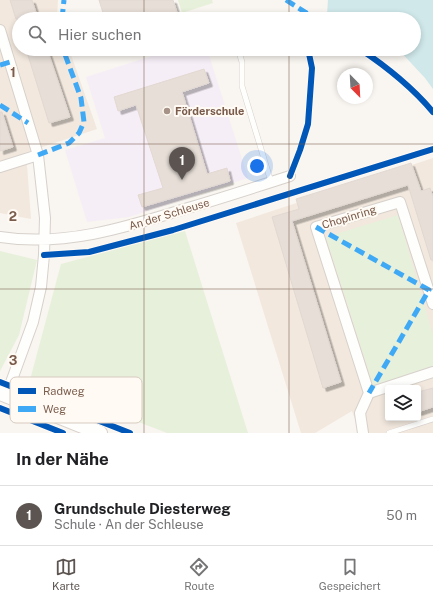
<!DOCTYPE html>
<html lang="de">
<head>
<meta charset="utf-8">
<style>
	body { margin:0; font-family:"Public Sans",sans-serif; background:#f6f6f6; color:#202124 }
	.controls { position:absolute; right:12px; bottom:12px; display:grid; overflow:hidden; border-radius:4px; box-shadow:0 2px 6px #0003 }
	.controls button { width:36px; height:36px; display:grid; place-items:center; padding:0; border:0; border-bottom:1px solid #e0e0e0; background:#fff; color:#202124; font:20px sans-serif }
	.compass { position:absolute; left:337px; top:68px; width:36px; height:36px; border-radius:50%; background:#fff; box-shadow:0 2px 6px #0003; rotate:156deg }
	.you { position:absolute; left:257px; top:166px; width:14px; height:14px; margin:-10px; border:3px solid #fff; border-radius:50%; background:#1a73e8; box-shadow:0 0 0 6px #1a73e833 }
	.badge { display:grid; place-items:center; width:26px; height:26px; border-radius:50%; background:#5c5450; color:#fff; font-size:13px; font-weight:700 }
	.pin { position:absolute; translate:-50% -33px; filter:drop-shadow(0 1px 2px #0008) }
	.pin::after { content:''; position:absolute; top:21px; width:14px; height:12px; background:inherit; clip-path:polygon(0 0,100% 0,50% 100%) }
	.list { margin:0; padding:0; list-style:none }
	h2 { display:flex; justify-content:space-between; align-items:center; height:52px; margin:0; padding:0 16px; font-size:17px }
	h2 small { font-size:13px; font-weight:400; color:#757577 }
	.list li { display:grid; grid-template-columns:26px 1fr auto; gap:12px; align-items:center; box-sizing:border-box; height:60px; padding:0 16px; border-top:1px solid #e0e0e0 }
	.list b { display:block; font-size:15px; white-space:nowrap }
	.list p { margin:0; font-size:13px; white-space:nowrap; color:#757577 }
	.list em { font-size:13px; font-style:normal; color:#757577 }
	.icon { flex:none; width:22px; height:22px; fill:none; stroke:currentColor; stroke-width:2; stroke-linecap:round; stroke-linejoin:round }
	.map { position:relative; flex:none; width:433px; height:433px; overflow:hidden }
	.search { position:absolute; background:#fff; box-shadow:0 2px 6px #0003; left:12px; right:12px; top:12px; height:44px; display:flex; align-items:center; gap:10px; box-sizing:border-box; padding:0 14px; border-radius:22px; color:#757577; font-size:15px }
	.sheet { height:112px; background:#fff }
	nav { display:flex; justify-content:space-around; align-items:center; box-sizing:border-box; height:56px; border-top:1px solid #e0e0e0; background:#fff; font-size:11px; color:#757577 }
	nav a { display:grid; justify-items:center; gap:2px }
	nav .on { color:#5c5450 }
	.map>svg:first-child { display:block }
	.residential { fill:#f2e8de; fill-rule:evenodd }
	.education { fill:#f6eef6 }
	.green { fill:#e7f0db }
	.water { fill:#d0e8ea }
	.building { fill:#e6ded7; stroke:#e2d8d2; filter:url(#shadow) }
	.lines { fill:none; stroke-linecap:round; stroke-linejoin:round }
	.lane-casing { stroke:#d7d1cb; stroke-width:6 }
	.street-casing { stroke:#d7d1cb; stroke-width:12 }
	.secondary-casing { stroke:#d9d2cb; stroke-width:16 }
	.lane { stroke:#fefefd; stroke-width:5 }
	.street { stroke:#fefefd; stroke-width:10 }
	.secondary { stroke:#fefefd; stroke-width:14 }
	.quiet { stroke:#3fa9f5; stroke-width:5; stroke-dasharray:10 5; stroke-linecap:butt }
	.cycleway-casing { stroke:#fffaf3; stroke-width:8 }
	.cycleway { stroke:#0057b8; stroke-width:6 }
	.grid { fill:none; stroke:#7a5c4d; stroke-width:1; stroke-opacity:0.55 }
	.poi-dot { fill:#a69286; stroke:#fffaf3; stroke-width:1.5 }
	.labels { text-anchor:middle; stroke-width:4; stroke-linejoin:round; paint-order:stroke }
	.poi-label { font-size:11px; font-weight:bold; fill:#7a5c4d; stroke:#fffaf3; text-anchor:start }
	.street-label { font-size:11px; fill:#7a5c4d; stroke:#fffaf3 }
	.key { fill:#fffaf3; stroke:#d7cbc1; stroke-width:1 }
	.key-label { font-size:11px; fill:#7a5c4d }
	.grid-label { font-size:13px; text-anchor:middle; font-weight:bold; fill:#7a5c4d; stroke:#fffaf3; stroke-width:4; stroke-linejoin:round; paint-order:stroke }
</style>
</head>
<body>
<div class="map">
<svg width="433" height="433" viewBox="0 0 433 433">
	<defs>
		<filter id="shadow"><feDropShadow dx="3.5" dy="3.5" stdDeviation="0" flood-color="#0004"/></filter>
	</defs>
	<rect width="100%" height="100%" fill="#f9f5f0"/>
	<path class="residential" d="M0 0H58L57 16 58 19H19V49H69L97 129 24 153 27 165 31 219 0 213Z
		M433 158V433H360L352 411 315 433H301L236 223ZM388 388H418V418H388Z"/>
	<path class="education" d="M174 49H207L248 178 129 217 87 222 65 150 105 138 86 77Z"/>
	<path class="green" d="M178 0H212L213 3 182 13Z
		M398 215 433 335V369L374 388 326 237Z
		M185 231 248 433H167L30 380 61 264Z
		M0 251 37 260 19 335 0 371Z"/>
	<path class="water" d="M328 0H433V89L425 78 398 49H414V19H332L327 14Z"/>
	<path class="building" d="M10 0H32L38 19H16Z
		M99 0H173L178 16 166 19H105Z
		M26 49H47L70 117 49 123Z
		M204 69 209 83 182 92 207 174 227 168 230 181 142 207 138 195 163 188 136 105 118 111 114 97Z
		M0 112H2L13 147 0 151Z
		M411 163 421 191 430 188 433 197V260H431L408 185 292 221 341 382 323 388 272 217 299 209 296 199Z
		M433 388V407L418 412V392Z"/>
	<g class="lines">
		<defs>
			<path id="lane" d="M213 19 226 15 227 19
				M238 49 242 62V86L271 182
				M389 433 433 419"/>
			<path id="street" d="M0 30 38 155 45 218 44 255 41 287 33 322 6 396
				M0 167 38 155
				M0 237C65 247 127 227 188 208 222 198 256 187 290 176
				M369 393 433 372
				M363 433 360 413 369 393 316 227 400 202 433 304"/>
			<path id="secondary" d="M0 393 100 433"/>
		</defs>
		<use href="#lane" class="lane-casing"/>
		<use href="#street" class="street-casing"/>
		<use href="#secondary" class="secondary-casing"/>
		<use href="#lane" class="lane"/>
		<use href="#street" class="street"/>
		<use href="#secondary" class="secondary"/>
		<path class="quiet" d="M286 0 316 19
			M62 19 64 0
			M0 65 10 62
			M0 105 28 123
			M38 155 69 143 79 133 84 122 81 98 63 49
			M316 227 429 290 369 393"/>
		<defs>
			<path id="cycleway" d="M360 49C387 67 412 87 433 112
				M290 176 300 150 308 124 312 68 308 49
				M44 255 89 252 173 230 433 149
				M0 382 130 433
				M0 408 63 433"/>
		</defs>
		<use href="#cycleway" class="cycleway-casing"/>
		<use href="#cycleway" class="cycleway"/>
	</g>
	<path class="grid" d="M144 0V19M289 0V19M144 49V433M289 49V433M0 144H433M0 289H433"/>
	<circle class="poi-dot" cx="167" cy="111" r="4"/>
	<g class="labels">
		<g class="poi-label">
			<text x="175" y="115">Förderschule</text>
		</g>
		<g class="street-label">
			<text transform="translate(169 214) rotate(-17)" y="4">An der Schleuse</text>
			<text transform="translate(349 217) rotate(-17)" y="4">Chopinring</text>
		</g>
	</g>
	<rect x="10" y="377" width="132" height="46" rx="6" class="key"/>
	<rect x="18" y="388" width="18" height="6" fill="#0057b8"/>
	<rect x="18" y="406" width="18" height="6" fill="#3fa9f5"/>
	<g class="key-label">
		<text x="43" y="395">Radweg</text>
		<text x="43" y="413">Weg</text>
	</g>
	<g class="grid-label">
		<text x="13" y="77">1</text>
		<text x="13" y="221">2</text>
		<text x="13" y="365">3</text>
	</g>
</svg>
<div class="controls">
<button><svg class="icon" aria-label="layers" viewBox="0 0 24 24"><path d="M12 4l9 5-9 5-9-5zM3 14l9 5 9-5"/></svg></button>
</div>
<svg class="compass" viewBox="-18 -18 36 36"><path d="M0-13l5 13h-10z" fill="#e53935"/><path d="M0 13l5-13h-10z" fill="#757577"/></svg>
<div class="you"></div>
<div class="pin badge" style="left:182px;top:180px">1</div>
<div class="search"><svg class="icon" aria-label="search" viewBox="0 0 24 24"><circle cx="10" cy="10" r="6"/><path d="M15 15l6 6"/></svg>Hier suchen</div>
</div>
<section class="sheet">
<h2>In der Nähe<small></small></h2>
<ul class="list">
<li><span class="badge">1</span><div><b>Grundschule Diesterweg</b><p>Schule · An der Schleuse</p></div><em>50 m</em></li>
</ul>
</section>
<nav>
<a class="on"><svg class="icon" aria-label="map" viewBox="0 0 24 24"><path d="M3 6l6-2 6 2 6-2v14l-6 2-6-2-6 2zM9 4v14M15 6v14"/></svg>Karte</a>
<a><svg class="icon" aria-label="directions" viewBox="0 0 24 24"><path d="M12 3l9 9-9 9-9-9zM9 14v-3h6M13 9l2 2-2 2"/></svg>Route</a>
<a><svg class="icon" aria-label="saved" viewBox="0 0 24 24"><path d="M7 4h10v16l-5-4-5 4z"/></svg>Gespeichert</a>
</nav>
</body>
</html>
